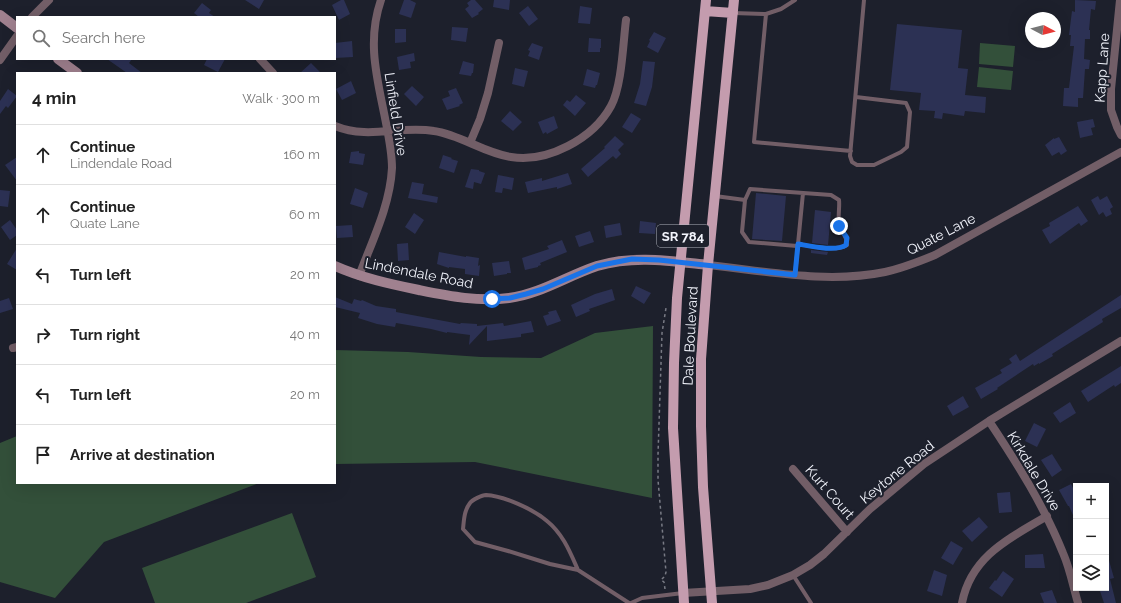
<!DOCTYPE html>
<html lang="en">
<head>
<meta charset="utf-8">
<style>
	body { margin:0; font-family:Raleway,sans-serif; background:#f6f6f6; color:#222 }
	.controls { position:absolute; right:12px; bottom:12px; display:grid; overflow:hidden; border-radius:0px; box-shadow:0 4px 16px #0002 }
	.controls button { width:36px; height:36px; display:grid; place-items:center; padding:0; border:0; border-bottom:1px solid #e0e0e0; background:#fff; color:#222; font:20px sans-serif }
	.compass { position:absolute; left:1025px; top:12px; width:36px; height:36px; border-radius:50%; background:#fff; box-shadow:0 4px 16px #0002; rotate:97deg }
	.stop { position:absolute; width:12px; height:12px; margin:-9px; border:3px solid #1a73e8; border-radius:50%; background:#fff }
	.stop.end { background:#1a73e8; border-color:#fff; box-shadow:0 1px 4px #0008 }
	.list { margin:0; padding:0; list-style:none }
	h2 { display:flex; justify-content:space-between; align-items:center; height:52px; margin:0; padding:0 16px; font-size:17px }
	h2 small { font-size:13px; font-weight:400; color:#767676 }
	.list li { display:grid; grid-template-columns:26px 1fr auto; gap:12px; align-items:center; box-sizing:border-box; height:60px; padding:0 16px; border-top:1px solid #e0e0e0 }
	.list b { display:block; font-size:15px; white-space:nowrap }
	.list p { margin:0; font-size:13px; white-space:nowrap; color:#767676 }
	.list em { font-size:13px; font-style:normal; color:#767676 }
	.icon { flex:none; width:22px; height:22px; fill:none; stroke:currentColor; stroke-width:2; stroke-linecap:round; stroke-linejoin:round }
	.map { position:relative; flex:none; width:1121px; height:603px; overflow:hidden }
	.search { position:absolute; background:#fff; box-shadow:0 4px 16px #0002; left:16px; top:16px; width:320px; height:44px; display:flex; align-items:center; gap:10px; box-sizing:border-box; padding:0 14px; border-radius:0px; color:#767676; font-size:15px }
	.panel { position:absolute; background:#fff; box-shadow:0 4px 16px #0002; left:16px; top:72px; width:320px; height:412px; border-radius:0px }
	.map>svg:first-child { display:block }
	.green { fill:#33503a }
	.building { fill:#2c3154 }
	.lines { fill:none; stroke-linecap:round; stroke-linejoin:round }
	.path { stroke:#797b85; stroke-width:1.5; stroke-dasharray:3 3; stroke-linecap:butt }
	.lane { stroke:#725e67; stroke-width:4 }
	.street { stroke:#725e67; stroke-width:8 }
	.secondary { stroke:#a0818f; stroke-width:10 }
	.primary { stroke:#c49cae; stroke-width:10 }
	.route { stroke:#1a73e8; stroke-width:5 }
	.labels { text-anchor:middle; stroke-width:4; stroke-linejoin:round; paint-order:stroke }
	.shield { fill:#1d202c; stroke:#b2b4be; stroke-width:1 }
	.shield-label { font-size:13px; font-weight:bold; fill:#f2f4fc }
	.street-label { font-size:14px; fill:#f2f4fc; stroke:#1d202c }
</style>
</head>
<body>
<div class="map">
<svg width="1121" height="603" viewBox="0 0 1121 603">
	<rect width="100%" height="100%" fill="#1d202c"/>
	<path class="green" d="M980 43 1015 46 1013 67 979 64Z
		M979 67 1013 71 1011 90 977 87Z
		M653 326 652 498 475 462 335 464V350L408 352 481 357 541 358 595 333Z
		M17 436V483H259L104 542 55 598 0 582V443Z
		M292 513 316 577 246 603H155L142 568Z"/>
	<path class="building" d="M245 0H264L259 9Z
		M341 0H344L350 14 339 20 332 5Z
		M404 0H410L416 3 411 18 399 14Z
		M471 0H475L483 9 478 13 479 14 472 18 465 9 469 6 467 3Z
		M494 0H510L509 10 493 7Z
		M1075 0 1096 1 1095 10 1091 9 1089 30H1090V39H1085L1084 59 1090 60 1089 69H1085L1083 98H1078V107L1063 106 1064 88H1069L1074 46H1070L1071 35H1069L1072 11 1075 12Z
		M202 3 211 10 209 13 215 17H199L194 13Z
		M528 6 538 19 529 26 519 13Z
		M580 6 592 8 590 24 578 23Z
		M897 24 962 30 958 68 968 69 965 95 986 97 985 113 965 111 964 116 943 113 942 119 934 118 935 111 919 110 921 93 890 90Z
		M452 27 468 28 466 42 451 40Z
		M395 29H406V42L395 43Z
		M654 32 666 38 658 53 647 47 650 41 649 40Z
		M589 38 601 39V48H600V52H588Z
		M352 41 353 57 335 58V43Z
		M532 43 543 47 539 60 528 56 530 51 528 50Z
		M414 53 415 61 410 62 411 68 399 70 397 57Z
		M107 59H132L129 63 142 73H127Z
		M207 59H225L218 72 204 65Z
		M463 61 474 64 473 73H472L471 76 459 74Z
		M643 61 655 62 652 87 646 106 634 103 640 84Z
		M311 63 321 73H300Z
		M515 68 528 71 524 87 512 84Z
		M587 69 600 73 597 85H596L595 88 583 85Z
		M351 81 356 93 342 100 336 89Z
		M412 86 424 97 416 106 404 94Z
		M456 88 463 103 459 105 460 106 447 110 442 99 450 96 448 91Z
		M8 89 17 96 8 108 6 106 0 114V101Z
		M576 95 586 103 575 116 563 105 567 100 570 102Z
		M510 111 522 122 513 131 501 121Z
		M631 113 641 119 632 133 622 127Z
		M554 116 558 128 547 134 546 132 543 134 538 122Z
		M1093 119 1095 127 1091 128 1093 135 1080 138 1077 122Z
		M615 136 624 144 618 150 621 154 616 159 613 156 588 177 581 169 605 148 604 147Z
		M1059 137 1067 151 1061 155 1059 152 1052 156 1045 145 1054 138V139Z
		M359 151V153L365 154 363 165 349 163 351 152Z
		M443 155 452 158 451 159 458 161 454 173 439 168Z
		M17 157V181L5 165Z
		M471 169 479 170V171L485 173 481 184 474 182 473 189 465 187Z
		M568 173 572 184 557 189V187L528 193 525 182 542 178V181Z
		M498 175 514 178 512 190 503 188 502 193 495 192Z
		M412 182 424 184 422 194 438 197 437 203 408 198Z
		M355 188 368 193 363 208 350 204Z
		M0 190 10 191 8 207 0 206Z
		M756 193 786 196 782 241 752 239Z
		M1098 196 1100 200 1107 196 1113 207 1110 209 1112 214 1106 217 1103 212 1099 215 1091 200Z
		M1078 206 1088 221 1081 226 1079 223 1050 244 1042 230 1050 226 1049 223Z
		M815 210 831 212 828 245 812 243Z
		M414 213 424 220 415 234 405 227Z
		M10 220 17 230V235L10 240 1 227Z
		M640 221 656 223 655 234 639 233Z
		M620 223 622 235 606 238 604 226Z
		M352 225 353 237 337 238 336 226Z
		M590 231 594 242 579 247 575 236Z
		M562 240 567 252 540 263 541 265 538 266V267L525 270 522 258 549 249 547 246Z
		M408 243 409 260 398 261 397 244Z
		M17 248V270L7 264Z
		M811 250 828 252 827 255 811 253Z
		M439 252 466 257V256L479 258 478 266 480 265 479 276 465 274V269L449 267V268L437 264Z
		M509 261 511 273H507V274L494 276 492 263Z
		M636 286 651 293 644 304 631 296Z
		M612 289 615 300 589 309 590 311 576 317 571 305 595 294Z
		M1121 295V308L1102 319 1103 322 1052 354 1053 356 1039 364V363L1034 366 1033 364 997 388 998 389 981 399 975 388 1002 373 1000 370 1012 363 1009 359 1016 354 1020 361Z
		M335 297 352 304 354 299 361 301 362 300 376 306 396 309V312L460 324 461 323 477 324V326L503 323 504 326 531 321 534 332 521 334V337L487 341V326L469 345 470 335 447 332V333L431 329 396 323 395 327 377 324 358 318 360 313 335 307Z
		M9 298 13 309 0 313V301Z
		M556 310 561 321 547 326 543 316 549 314 548 312Z
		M1121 366V383L1115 387 1114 385 1088 402 1081 391Z
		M963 396 969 407 953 416 947 406Z
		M1070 402 1076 413 1060 423 1053 413Z
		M1034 423 1046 429 1037 447 1025 441Z
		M1052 454 1062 470 1052 477 1041 460Z
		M1071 484 1076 494V522L1069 506H1068L1059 490Z
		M1010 492 1012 512 999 513 997 493Z
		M979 517 988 527 972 542 962 531Z
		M951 541 963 548 953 565 941 558Z
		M1043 554 1045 568H1025V555Z
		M1108 557 1114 578 1110 579 1116 603H1104L1099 588H1106V558Z
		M934 570 947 575 942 596 927 591Z
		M1003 571 1014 579 1002 597 989 588 995 580 996 581Z
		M1052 590 1057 603H1044L1040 593Z"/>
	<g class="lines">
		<path class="path" d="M665 589 664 582 661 580 665 576 666 572 658 480V455L662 333 666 308"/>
		<path class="lane" d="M733 13 766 14 781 9 795 0
			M766 14 754 142 851 151
			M856 97 906 103 910 112 907 147 901 152 874 165H857L852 162 850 156 864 0
			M715 196 745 200 750 189 831 195 839 200C840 208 837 220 840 226 843 235 847 235 847 245 836 252 810 246 798 244L803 193
			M745 200 742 232 749 242 797 246
			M795 275 798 245
			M578 570C570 552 563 534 547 521 533 509 504 496 486 495 482 495 472 500 470 503 464 511 464 520 463 529L475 542 508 551 550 564 578 570 629 603
			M793 575 811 603
			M631 603 642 598 683 593"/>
		<path class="street" d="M1120 0 1111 89V110L1117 127 1121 135
			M32 17 49 0
			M260 59 273 73
			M0 60 17 36
			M335 126C369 140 400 125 434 131 461 135 484 153 511 157 547 163 593 139 611 106 622 86 623 43 626 20
			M470 143 480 119 488 93 499 43
			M708 265C766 271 827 284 885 272 903 268 918 262 935 255L1121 152
			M359 276C372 241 390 206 392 168 392 153 389 138 386 123 378 81 366 43 381 0
			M13 348 17 347
			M989 421C1017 463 1044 506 1063 553 1070 569 1073 586 1078 603
			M793 469 847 532
			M683 593 750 589 768 585 793 575 810 565 824 554 870 509 924 464 989 421 1121 341
			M962 603C971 556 1010 538 1047 516"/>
		<path class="secondary" d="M0 15 17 28
			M58 59 77 73
			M335 266C362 278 390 284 419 290 449 296 478 302 509 298 540 294 567 276 597 266 634 255 670 261 708 265"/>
		<path class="primary" d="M705 11 733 13
			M684 603 673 428 674 363 677 298 706 0
			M712 603 703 487 701 426V359L708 265 734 0"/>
	</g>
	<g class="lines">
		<path class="route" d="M492 299 510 298 526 294 543 289 597 266 632 259 659 260 795 275 798 244C810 246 836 252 846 245L847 238 839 226"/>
	</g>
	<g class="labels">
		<rect class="shield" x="657" y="225" width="52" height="22" rx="3"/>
		<g class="shield-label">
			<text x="683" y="241">SR 784</text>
		</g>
		<g class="street-label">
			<text transform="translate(1102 68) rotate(-86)" y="5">Kapp Lane</text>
			<text transform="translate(396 114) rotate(81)" y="5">Linfield Drive</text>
			<text transform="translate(941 234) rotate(-27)" y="5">Quate Lane</text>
			<text transform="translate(419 273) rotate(11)" y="5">Lindendale Road</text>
			<text transform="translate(690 336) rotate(-87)" y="5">Dale Boulevard</text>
			<text transform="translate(1034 471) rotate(59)" y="5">Kirkdale Drive</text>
			<text transform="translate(897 472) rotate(-39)" y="5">Keytone Road</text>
			<text transform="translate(830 492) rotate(49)" y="5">Kurt Court</text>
		</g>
	</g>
</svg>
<div class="controls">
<button>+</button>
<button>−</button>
<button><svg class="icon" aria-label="layers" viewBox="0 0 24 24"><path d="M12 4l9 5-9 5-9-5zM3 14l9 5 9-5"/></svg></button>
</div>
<svg class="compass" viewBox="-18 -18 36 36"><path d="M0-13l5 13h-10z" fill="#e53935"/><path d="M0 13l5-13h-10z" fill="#767676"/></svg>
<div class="stop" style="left:492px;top:299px"></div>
<div class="stop end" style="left:839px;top:226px"></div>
<div class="search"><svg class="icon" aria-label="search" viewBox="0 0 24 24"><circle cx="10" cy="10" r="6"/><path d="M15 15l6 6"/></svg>Search here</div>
<section class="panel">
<h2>4 min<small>Walk · 300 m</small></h2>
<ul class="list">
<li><svg class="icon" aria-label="ahead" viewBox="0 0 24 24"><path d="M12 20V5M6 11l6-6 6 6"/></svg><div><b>Continue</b><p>Lindendale Road</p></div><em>160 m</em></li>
<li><svg class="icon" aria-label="ahead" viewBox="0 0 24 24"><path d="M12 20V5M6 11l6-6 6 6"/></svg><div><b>Continue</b><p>Quate Lane</p></div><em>60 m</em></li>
<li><svg class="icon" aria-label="left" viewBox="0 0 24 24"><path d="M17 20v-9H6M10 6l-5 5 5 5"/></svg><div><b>Turn left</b></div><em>20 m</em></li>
<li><svg class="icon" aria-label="right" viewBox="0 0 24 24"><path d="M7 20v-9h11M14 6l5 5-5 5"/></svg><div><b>Turn right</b></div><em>40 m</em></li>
<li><svg class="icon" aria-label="left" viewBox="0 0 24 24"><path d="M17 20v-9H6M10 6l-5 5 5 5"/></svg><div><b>Turn left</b></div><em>20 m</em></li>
<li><svg class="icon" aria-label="arrive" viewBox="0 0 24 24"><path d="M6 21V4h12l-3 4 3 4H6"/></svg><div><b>Arrive at destination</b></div></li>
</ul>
</section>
</div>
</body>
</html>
